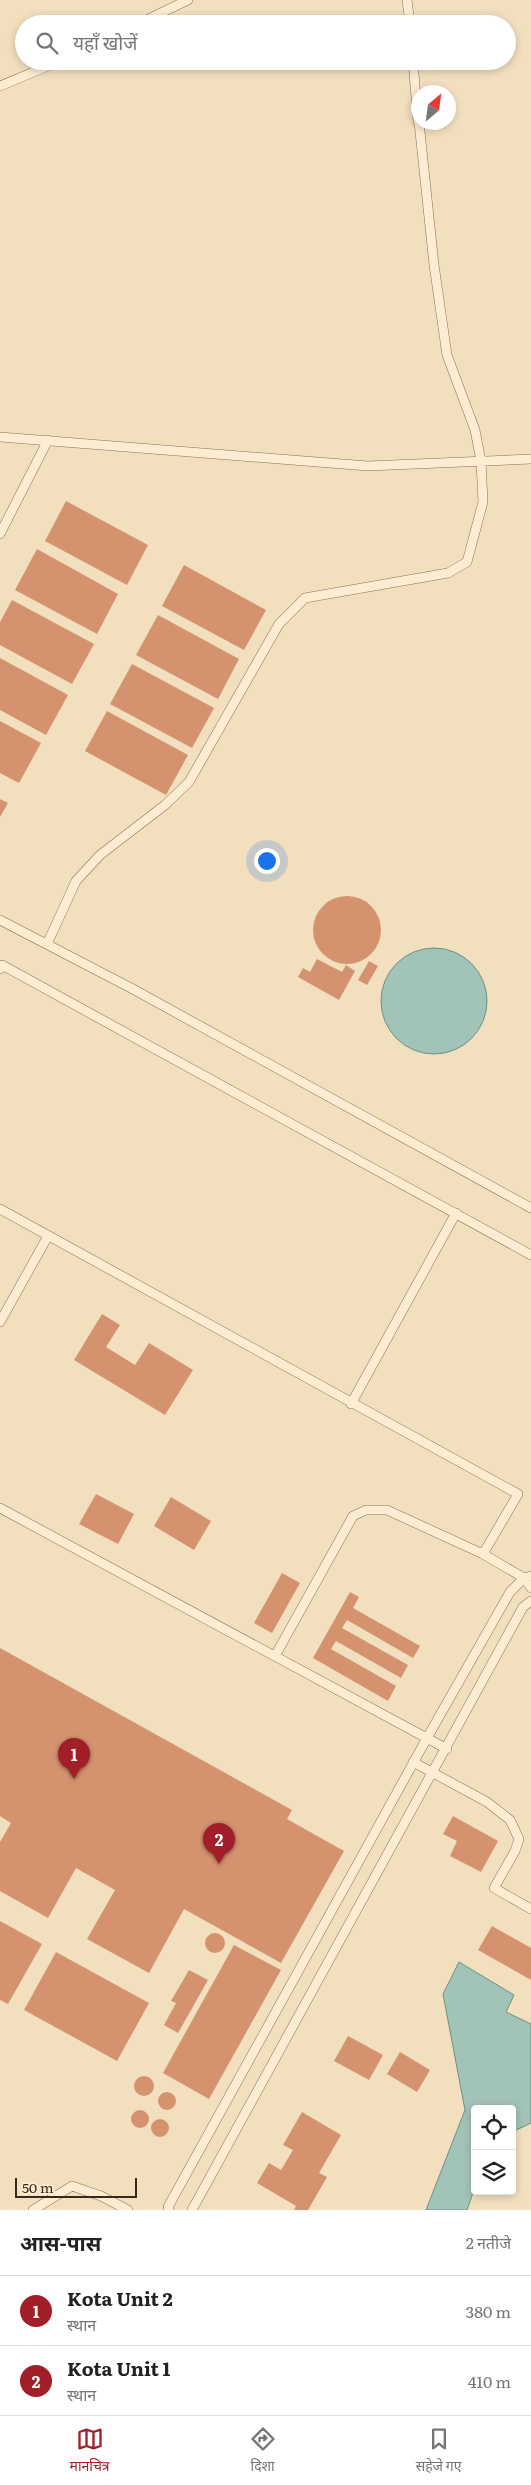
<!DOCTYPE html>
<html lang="hi">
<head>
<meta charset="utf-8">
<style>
	body { margin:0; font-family:Literata,"Noto Sans Devanagari",serif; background:#f2f2f2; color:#202124 }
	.controls { position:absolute; right:15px; bottom:15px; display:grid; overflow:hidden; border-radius:5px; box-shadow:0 2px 8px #0003 }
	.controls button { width:45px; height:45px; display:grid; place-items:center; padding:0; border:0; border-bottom:1px solid #e0e0e0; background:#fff; color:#202124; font:25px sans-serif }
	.compass { position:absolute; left:411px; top:85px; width:45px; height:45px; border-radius:50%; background:#fff; box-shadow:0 2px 8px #0003; rotate:29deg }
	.scale { position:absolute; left:15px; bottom:12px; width:122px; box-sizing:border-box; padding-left:5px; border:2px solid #3a281b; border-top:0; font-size:14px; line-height:18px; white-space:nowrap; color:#3a281b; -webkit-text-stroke:4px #f9eace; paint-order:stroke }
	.you { position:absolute; left:266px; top:860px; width:18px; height:18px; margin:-12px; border:4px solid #fff; border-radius:50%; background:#1a73e8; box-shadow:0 0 0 8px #1a73e833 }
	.badge { display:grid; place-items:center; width:32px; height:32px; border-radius:50%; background:#a21e28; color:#fff; font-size:16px; font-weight:700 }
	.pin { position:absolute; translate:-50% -41px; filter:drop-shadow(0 1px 2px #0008) }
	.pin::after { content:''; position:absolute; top:26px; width:18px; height:15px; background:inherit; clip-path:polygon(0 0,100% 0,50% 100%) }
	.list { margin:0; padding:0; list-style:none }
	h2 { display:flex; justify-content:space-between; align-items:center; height:65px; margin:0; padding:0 20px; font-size:21px }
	h2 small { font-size:16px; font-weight:400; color:#757577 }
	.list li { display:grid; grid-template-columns:32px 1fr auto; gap:15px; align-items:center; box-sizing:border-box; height:70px; padding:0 20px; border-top:1px solid #e0e0e0 }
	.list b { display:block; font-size:19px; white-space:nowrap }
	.list p { margin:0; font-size:16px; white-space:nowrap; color:#757577 }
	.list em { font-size:16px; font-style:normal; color:#757577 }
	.icon { flex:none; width:28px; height:28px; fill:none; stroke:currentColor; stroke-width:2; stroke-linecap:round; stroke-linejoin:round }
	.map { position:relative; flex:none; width:531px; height:2210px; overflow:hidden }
	.search { position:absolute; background:#fff; box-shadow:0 2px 8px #0003; left:15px; right:15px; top:15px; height:55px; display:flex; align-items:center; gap:12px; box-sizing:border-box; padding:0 18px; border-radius:28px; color:#757577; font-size:19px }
	.sheet { height:205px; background:#fff }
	nav { display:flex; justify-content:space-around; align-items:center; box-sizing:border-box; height:70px; border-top:1px solid #e0e0e0; background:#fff; font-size:14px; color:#757577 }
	nav a { display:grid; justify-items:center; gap:2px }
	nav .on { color:#a21e28 }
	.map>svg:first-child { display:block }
	.water { fill:#a2c3b7; stroke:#689285 }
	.building { fill:#d5926f }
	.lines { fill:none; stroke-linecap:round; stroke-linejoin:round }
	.service-casing { stroke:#8d6e55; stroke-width:10 }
	.service { stroke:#fcedd2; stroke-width:9 }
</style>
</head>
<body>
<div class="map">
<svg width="531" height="2210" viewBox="0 0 531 2210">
	<rect width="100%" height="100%" fill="#f2dfbe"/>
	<path class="water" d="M381 1001a53 53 0 1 1 106 0a53 53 0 1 1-106 0Z
		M459 1962 514 1995 506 2012 531 2024V2123L512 2132V2109H475V2187L467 2210H426L465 2110 443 1994Z"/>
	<path class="building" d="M66 501 148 545 127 585 45 541Z
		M37 549 118 594 97 634 15 590Z
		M184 565 266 610 244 650 162 606Z
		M12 600 94 644 72 684 0 645V622Z
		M158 615 239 659 218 699 136 655Z
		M0 658 68 695 46 735 0 710Z
		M132 664 214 708 192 748 110 704Z
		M107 711 188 755 166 795 85 751Z
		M0 721 41 743 19 783 0 773Z
		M0 799 8 803 0 817Z
		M313 930a34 34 0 1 1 68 0a34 34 0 1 1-68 0Z
		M317 959 342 972 346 965 355 971 339 1000 298 977 303 968 310 972Z
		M369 961 378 966 367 985 358 980Z
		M102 1314 120 1325 106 1347 135 1365 149 1343 193 1370 165 1415 74 1360Z
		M96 1494 134 1514 118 1544 79 1524Z
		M171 1497 211 1521 194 1550 154 1526Z
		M282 1573 300 1583 272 1633 254 1623Z
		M350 1592 359 1597 353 1608 420 1646 413 1658 347 1620 342 1628 408 1665 401 1678 336 1641 331 1649 396 1686 388 1701 313 1658Z
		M0 1648 292 1810 287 1819 344 1851 281 1963 184 1909 149 1973 87 1939 115 1890 76 1868 48 1918 0 1891V1842L11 1823 0 1816Z
		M453 1816 498 1841 481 1872 450 1856 457 1841 443 1834Z
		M0 1921 42 1944 8 2004 0 2000Z
		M492 1926 531 1948V1980L478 1950Z
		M205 1943a10 10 0 1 1 20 0a10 10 0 1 1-20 0Z
		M234 1945 281 1970 209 2099 163 2073Z
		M56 1952 149 2003 117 2061 24 2010Z
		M189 1970 208 1980 178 2033 164 2025 176 2003 171 2001Z
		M348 2036 383 2055 369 2080 334 2061Z
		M400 2052 430 2070 417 2092 387 2074Z
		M134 2086a10 10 0 1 1 20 0a10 10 0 1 1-20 0Z
		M158 2101a9 9 0 1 1 18 0a9 9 0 1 1-18 0Z
		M131 2119a9 9 0 1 1 18 0a9 9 0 1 1-18 0Z
		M302 2112 341 2135 319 2173 327 2177 308 2210H294L296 2206 257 2183 269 2163 281 2170 293 2150 283 2145Z
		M151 2128a9 9 0 1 1 18 0a9 9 0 1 1-18 0Z"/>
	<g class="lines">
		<defs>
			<path id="service" d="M407 0 410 24
				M138 24 188 0
				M413 61 418 122
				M0 86 60 61
				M0 437 368 466 531 459
				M0 534 48 440
				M0 920 131 988 531 1208
				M47 944 76 881 100 855 165 805 189 782 279 624 305 598 448 573 467 562 483 502 481 461 475 430 447 355 434 265 419 122
				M0 969 2 965 531 1255
				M0 1209 518 1494 483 1554
				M0 1322 48 1236
				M351 1404 456 1213
				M0 1508 447 1749
				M275 1656 353 1516 366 1510H387L483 1554 524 1578 531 1588
				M413 1762 487 1802 510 1820 519 1839 515 1851 494 1888 531 1909
				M33 2210 72 2186 101 2196 128 2210
				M169 2210 168 2207 427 1738 510 1592 524 1578 531 1576
				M192 2210 523 1607 531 1601"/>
		</defs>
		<use href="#service" class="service-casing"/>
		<use href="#service" class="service"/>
	</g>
</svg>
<div class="controls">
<button><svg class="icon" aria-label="locate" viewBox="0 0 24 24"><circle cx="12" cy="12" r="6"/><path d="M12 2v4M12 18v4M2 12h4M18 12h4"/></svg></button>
<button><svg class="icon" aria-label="layers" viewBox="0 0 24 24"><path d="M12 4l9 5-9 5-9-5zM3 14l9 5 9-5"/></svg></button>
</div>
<svg class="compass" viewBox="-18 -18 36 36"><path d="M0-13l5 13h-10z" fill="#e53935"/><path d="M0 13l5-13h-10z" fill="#757577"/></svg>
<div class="scale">50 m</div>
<div class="you"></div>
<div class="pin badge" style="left:74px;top:1779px">1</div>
<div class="pin badge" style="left:219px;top:1864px">2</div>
<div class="search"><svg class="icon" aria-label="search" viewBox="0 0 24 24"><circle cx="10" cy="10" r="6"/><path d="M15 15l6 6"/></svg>यहाँ खोजें</div>
</div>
<section class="sheet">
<h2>आस-पास<small>2 नतीजे</small></h2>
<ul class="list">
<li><span class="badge">1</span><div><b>Kota Unit 2</b><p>स्थान</p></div><em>380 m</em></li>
<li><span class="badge">2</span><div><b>Kota Unit 1</b><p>स्थान</p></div><em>410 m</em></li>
</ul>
</section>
<nav>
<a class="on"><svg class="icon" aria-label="map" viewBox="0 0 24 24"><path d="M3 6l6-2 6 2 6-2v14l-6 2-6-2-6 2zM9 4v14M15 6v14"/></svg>मानचित्र</a>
<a><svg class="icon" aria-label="directions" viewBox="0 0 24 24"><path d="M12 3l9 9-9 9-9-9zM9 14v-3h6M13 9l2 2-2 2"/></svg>दिशा</a>
<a><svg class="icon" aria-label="saved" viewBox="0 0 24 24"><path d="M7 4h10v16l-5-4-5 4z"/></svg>सहेजे गए</a>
</nav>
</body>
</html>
